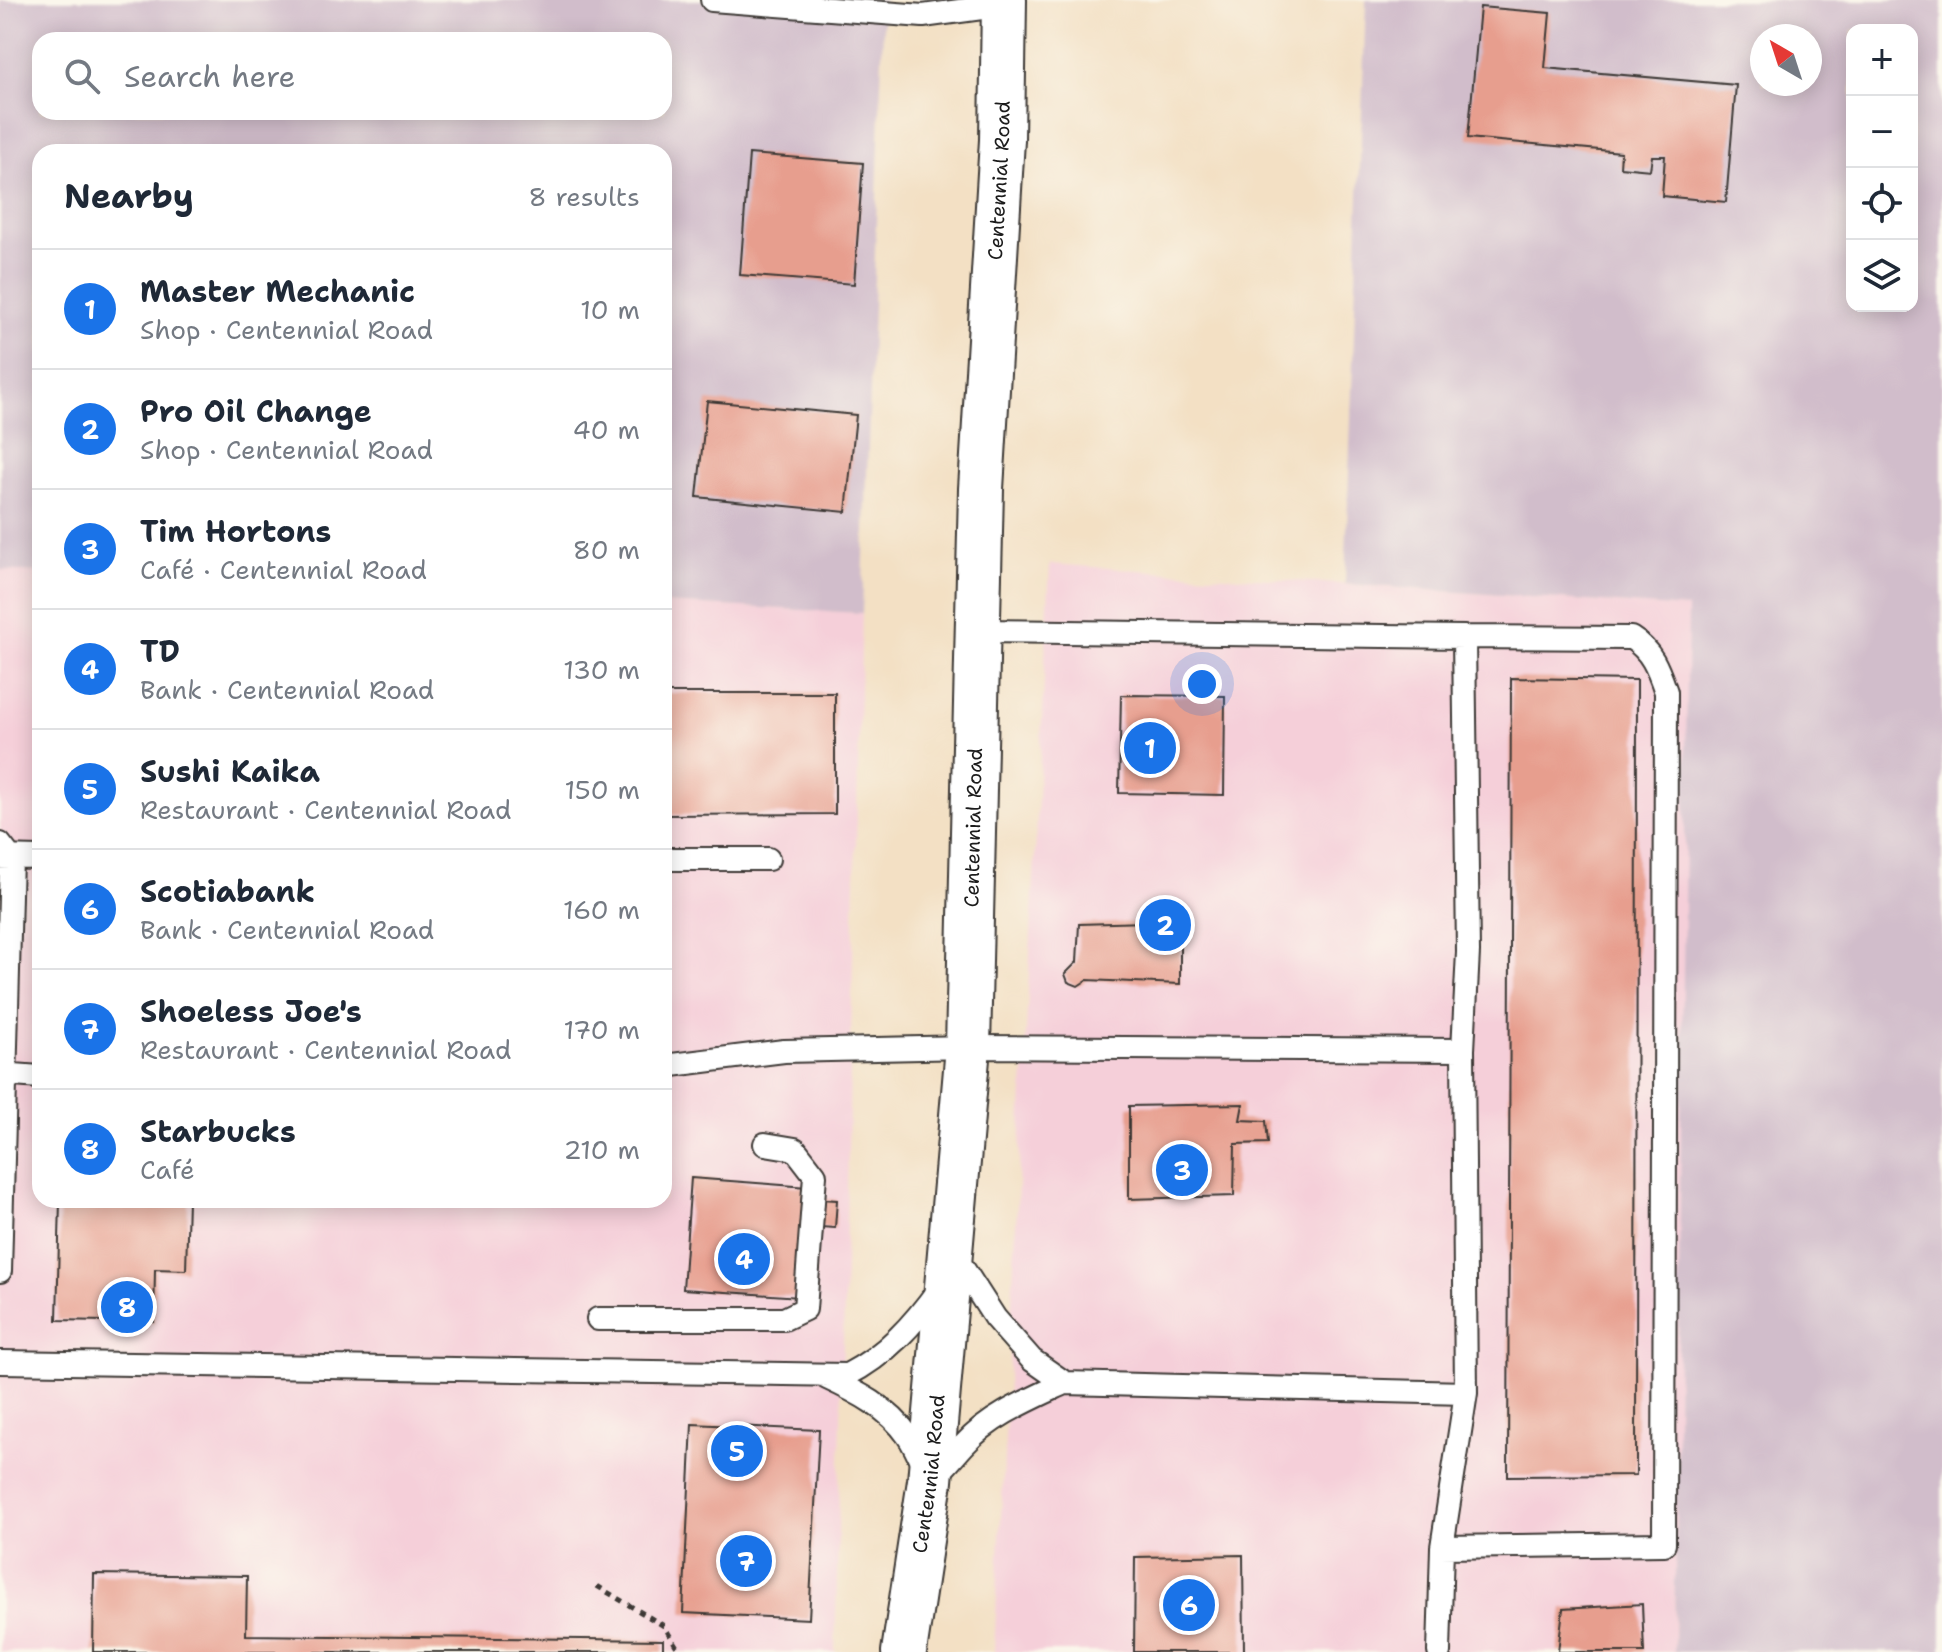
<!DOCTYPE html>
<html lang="en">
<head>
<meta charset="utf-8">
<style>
	body { margin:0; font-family:"Shantell Sans",sans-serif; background:#f6f6f7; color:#1f2937 }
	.controls { position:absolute; right:24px; top:24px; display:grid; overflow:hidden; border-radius:16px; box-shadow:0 4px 20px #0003 }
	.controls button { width:72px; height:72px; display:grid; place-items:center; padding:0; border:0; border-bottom:2px solid #e0e1e3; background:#fff; color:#1f2937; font:40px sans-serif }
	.compass { position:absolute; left:1750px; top:24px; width:72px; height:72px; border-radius:50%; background:#fff; box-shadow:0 4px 20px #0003; rotate:321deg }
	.you { position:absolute; left:1202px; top:684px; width:28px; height:28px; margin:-20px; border:6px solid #fff; border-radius:50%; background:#1a73e8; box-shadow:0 0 0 12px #1a73e833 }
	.badge { display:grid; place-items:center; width:52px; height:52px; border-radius:50%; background:#1a73e8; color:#fff; font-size:26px; font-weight:700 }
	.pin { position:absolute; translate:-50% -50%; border:4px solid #fff; box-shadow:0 2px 8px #0006 }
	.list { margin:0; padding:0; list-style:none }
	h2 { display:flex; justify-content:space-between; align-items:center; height:104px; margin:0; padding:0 32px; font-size:34px }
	h2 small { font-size:26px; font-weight:400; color:#747a83 }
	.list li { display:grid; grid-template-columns:52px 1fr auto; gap:24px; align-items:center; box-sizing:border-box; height:120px; padding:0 32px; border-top:2px solid #e0e1e3 }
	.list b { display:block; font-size:30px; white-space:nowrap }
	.list p { margin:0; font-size:26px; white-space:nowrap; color:#747a83 }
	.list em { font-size:26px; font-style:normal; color:#747a83 }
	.icon { flex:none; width:44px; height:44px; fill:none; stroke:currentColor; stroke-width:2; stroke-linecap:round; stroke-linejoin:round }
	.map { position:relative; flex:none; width:1942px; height:1652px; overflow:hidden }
	.search { position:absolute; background:#fff; box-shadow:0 4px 20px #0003; left:32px; top:32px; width:640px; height:88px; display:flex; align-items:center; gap:20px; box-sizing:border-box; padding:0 28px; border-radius:24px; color:#747a83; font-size:30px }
	.panel { position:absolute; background:#fff; box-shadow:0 4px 20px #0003; left:32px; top:144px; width:640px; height:1064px; border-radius:24px }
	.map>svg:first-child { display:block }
	.built { fill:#f5cfd9 }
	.industrial { fill:#d1bdcb; fill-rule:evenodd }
	.building { fill:#e79e8e }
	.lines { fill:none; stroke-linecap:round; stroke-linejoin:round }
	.service-casing { stroke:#3c3935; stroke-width:26 }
	.tertiary-casing { stroke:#3c3935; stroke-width:48 }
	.path { stroke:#3c3935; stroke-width:5; stroke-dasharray:6 6; stroke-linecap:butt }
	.service { stroke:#fff; stroke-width:22 }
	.tertiary { stroke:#fff; stroke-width:44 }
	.labels { text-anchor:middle; stroke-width:6; stroke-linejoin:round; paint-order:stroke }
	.street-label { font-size:20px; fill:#1c1c1c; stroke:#fbf7ec }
</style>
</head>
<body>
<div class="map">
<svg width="1942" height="1652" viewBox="0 0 1942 1652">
	<rect width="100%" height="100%" fill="#fbf7ec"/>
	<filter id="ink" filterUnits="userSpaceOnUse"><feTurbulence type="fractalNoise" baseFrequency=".0125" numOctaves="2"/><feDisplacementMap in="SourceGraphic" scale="16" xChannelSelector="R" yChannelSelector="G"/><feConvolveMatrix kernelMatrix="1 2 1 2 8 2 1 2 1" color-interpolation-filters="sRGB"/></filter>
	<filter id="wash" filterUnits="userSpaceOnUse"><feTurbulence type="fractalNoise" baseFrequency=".006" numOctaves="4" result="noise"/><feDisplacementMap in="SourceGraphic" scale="32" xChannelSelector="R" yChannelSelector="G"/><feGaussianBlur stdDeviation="1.8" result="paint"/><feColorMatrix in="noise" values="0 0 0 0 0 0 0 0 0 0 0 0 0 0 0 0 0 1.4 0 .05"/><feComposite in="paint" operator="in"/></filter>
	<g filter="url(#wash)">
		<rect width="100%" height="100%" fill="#f3e0c4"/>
		<path class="built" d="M1050 564 1689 608 1674 1652H994Z
			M0 570 40 572V1200H664V603L862 613 835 1652H0Z"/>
		<path class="industrial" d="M0 0H884L862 613 664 603V152H40V572L0 570ZM40 40H664V112H40Z
			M1366 0H1942V1652H1674L1688 608 1345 584ZM1852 30H1912V306H1852ZM1762 36H1810V84H1762Z"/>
		<g id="blocks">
			<path class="building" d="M1480 7 1550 13 1545 68 1736 85 1726 202 1662 196 1665 156H1652L1650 170 1620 167 1621 152 1468 138Z
				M749 154 863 163 854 284 740 275Z
				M707 401 856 415 846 512 697 497Z
				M1511 678 1637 680 1636 1475 1508 1476Z
				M664 693H835V814L664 815Z
				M1121 695 1225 696 1224 795 1119 793Z
				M1180 921V984L1087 980 1078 986 1068 982 1065 974 1077 962 1079 924Z
				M1243 1104 1240 1120 1266 1121 1268 1143 1235 1144 1234 1196 1129 1199V1106Z
				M691 1178 807 1187 806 1198 837 1200 835 1228 805 1226 800 1297 683 1289Z
				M60 1200H188L186 1270 155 1269 154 1322 57 1320Z
				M692 1424 819 1430 809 1619 683 1613Z
				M1243 1555 1244 1652H1134L1135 1557Z
				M94 1574 247 1576 246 1635 663 1640V1652H93Z
				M1642 1604 1644 1652H1558L1563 1609Z"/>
		</g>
	</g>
	<g filter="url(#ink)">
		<use href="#blocks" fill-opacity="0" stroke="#3c3935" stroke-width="2"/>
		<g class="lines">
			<defs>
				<path id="service" d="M712 0 923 16 1004 5
					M978 631 1464 637 1468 952 1463 1050 1466 1393 1442 1547 1439 1652
					M0 844 11 858 0 1271
					M0 857 40 858
					M664 859H768
					M664 1066 784 1051 968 1047 1463 1050
					M0 1074 40 1077
					M955 1256 995 1318 1032 1360 1065 1383
					M598 1319H784L805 1309 815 1175 795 1149 765 1144
					M0 1362 847 1375C886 1355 914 1324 939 1289
					M827 1378C857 1392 889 1408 908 1436 917 1449 923 1466 930 1481 945 1468 952 1458 964 1445 990 1416 1031 1399 1065 1383L1466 1393
					M1442 1547 1664 1544 1666 692C1658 669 1652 651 1631 638L1464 637"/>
				<g id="tertiary">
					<path id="s1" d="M904 1652 930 1481 968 1047 981 489 1002 140 1004 0"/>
				</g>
			</defs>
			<use href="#service" class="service-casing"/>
			<use href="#tertiary" class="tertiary-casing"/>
			<path class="path" d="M597 1586 664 1626 680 1652"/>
			<use href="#service" class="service"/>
			<use href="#tertiary" class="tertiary"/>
		</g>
	</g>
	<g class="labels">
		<g class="street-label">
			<text dy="7" stroke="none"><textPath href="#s1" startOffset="1476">Centennial Road</textPath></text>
			<text dy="7" stroke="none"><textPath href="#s1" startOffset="828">Centennial Road</textPath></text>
			<text dy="7" stroke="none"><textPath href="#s1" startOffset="180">Centennial Road</textPath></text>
		</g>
	</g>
</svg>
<div class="controls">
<button>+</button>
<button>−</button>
<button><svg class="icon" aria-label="locate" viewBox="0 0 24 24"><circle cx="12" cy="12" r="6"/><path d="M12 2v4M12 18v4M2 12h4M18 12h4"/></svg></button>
<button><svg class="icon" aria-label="layers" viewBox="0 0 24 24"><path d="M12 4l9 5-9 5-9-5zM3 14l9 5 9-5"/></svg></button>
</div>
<svg class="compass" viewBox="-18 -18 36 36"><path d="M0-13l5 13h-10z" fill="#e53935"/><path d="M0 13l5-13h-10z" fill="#747a83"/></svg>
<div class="you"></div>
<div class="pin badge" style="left:1150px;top:748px">1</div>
<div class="pin badge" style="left:1165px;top:925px">2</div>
<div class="pin badge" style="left:1182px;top:1170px">3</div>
<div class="pin badge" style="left:744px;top:1259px">4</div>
<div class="pin badge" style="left:737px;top:1451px">5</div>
<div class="pin badge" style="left:1189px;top:1605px">6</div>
<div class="pin badge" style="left:746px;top:1561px">7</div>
<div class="pin badge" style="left:127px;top:1307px">8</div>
<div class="search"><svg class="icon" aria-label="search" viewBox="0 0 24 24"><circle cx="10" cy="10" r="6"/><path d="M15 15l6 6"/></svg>Search here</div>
<section class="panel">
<h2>Nearby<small>8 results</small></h2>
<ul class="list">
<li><span class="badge">1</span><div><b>Master Mechanic</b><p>Shop · Centennial Road</p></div><em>10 m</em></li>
<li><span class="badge">2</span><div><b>Pro Oil Change</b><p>Shop · Centennial Road</p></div><em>40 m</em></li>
<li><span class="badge">3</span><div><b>Tim Hortons</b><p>Café · Centennial Road</p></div><em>80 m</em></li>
<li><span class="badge">4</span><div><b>TD</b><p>Bank · Centennial Road</p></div><em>130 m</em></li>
<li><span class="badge">5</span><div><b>Sushi Kaika</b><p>Restaurant · Centennial Road</p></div><em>150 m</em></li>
<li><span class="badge">6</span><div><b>Scotiabank</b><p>Bank · Centennial Road</p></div><em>160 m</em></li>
<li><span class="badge">7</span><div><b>Shoeless Joe's</b><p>Restaurant · Centennial Road</p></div><em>170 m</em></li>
<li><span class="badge">8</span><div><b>Starbucks</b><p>Café</p></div><em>210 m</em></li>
</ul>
</section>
</div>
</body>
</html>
